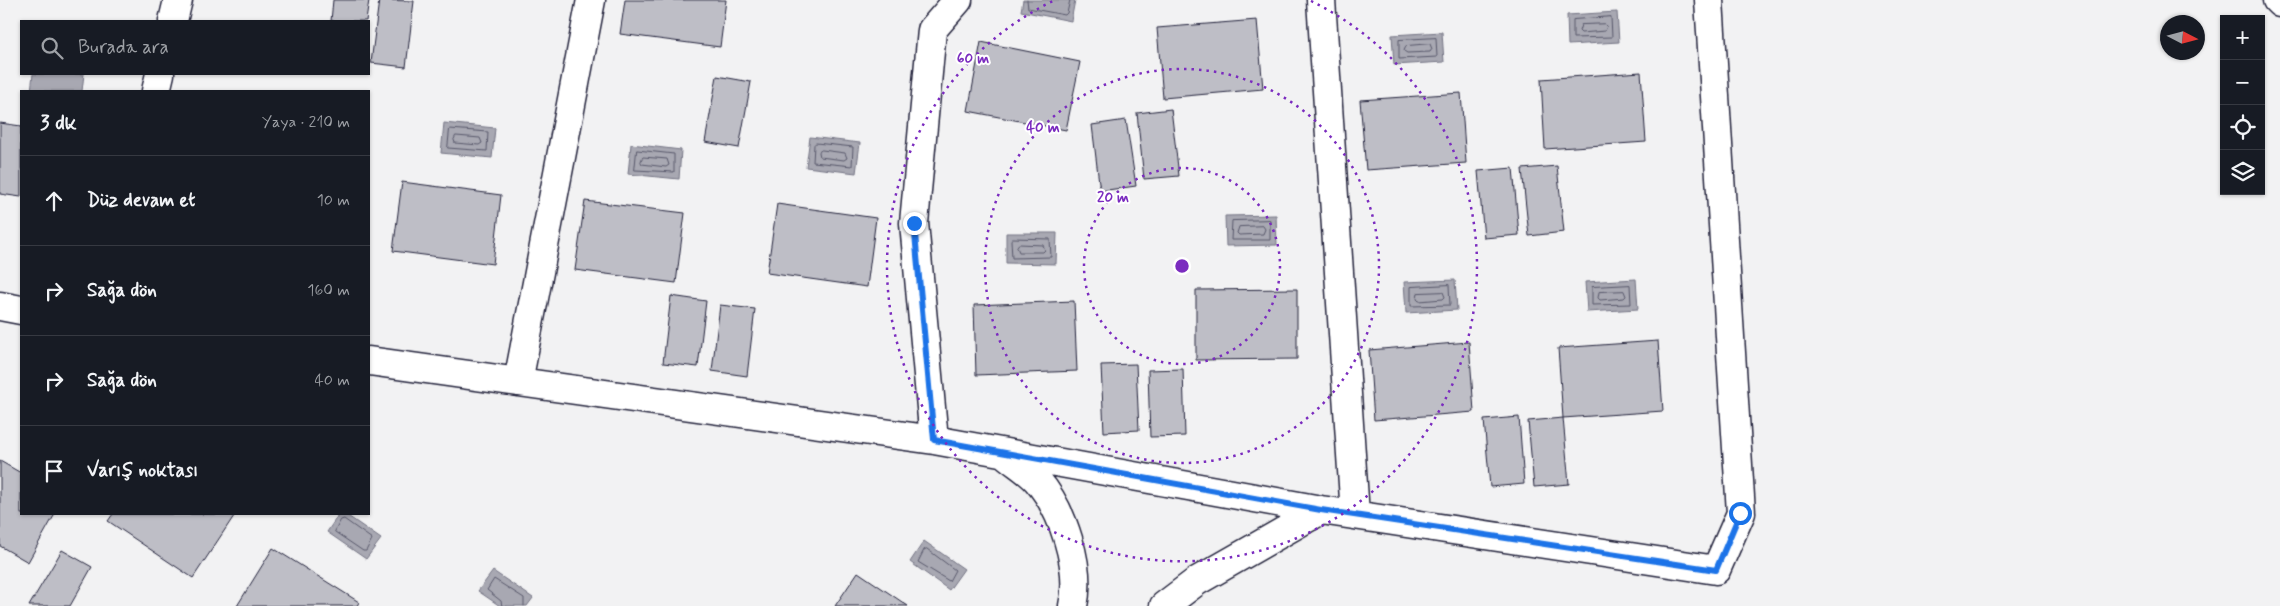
<!DOCTYPE html>
<html lang="tr">
<head>
<meta charset="utf-8">
<style>
	body { margin:0; font-family:Mynerve,sans-serif; background:#20242c; color:#f1f3f6 }
	.controls { position:absolute; right:15px; top:15px; display:grid; overflow:hidden; border-radius:0px; box-shadow:0 1px 4px #0004 }
	.controls button { width:45px; height:45px; display:grid; place-items:center; padding:0; border:0; border-bottom:1px solid #363941; background:#171b24; color:#f1f3f6; font:25px sans-serif }
	.compass { position:absolute; left:2160px; top:15px; width:45px; height:45px; border-radius:50%; background:#171b24; box-shadow:0 1px 4px #0004; rotate:96deg }
	.stop { position:absolute; width:15px; height:15px; margin:-11px; border:4px solid #1a73e8; border-radius:50%; background:#fff }
	.stop.end { background:#1a73e8; border-color:#fff; box-shadow:0 1px 5px #0008 }
	.list { margin:0; padding:0; list-style:none }
	h2 { display:flex; justify-content:space-between; align-items:center; height:65px; margin:0; padding:0 20px; font-size:21px }
	h2 small { font-size:16px; font-weight:400; color:#9ea1a6 }
	.list li { display:grid; grid-template-columns:32px 1fr auto; gap:15px; align-items:center; box-sizing:border-box; height:90px; padding:0 20px; border-top:1px solid #363941 }
	.list b { display:block; font-size:19px; white-space:nowrap }
	.list em { font-size:16px; font-style:normal; color:#9ea1a6 }
	.icon { flex:none; width:28px; height:28px; fill:none; stroke:currentColor; stroke-width:2; stroke-linecap:round; stroke-linejoin:round }
	.map { position:relative; flex:none; width:2280px; height:606px; overflow:hidden }
	.search { position:absolute; background:#171b24; box-shadow:0 1px 4px #0004; left:20px; top:20px; width:350px; height:55px; display:flex; align-items:center; gap:12px; box-sizing:border-box; padding:0 18px; border-radius:0px; color:#9ea1a6; font-size:19px }
	.panel { position:absolute; background:#171b24; box-shadow:0 1px 4px #0004; left:20px; top:90px; width:350px; height:425px; border-radius:0px }
	.map>svg:first-child { display:block }
	.water { fill:#a8a8b2; stroke:#727282 }
	.lines { fill:none; stroke-linecap:round; stroke-linejoin:round }
	.shore { stroke:#58586b; stroke-width:1 }
	.building { fill:#bebec6; stroke:#22223b }
	.minor-casing { stroke:#22223b; stroke-width:31 }
	.major-casing { stroke:#22223b; stroke-width:31 }
	.minor { stroke:#fff; stroke-width:28 }
	.major { stroke:#fff; stroke-width:28 }
	.route { stroke:#1a73e8; stroke-width:6 }
	.ring { fill:none; stroke:#7b2cbf; stroke-width:2.5; stroke-dasharray:2.5 5 }
	.centre { fill:#7b2cbf; stroke:#fff; stroke-width:2.5 }
	.ring-label { font-size:15px; text-anchor:middle; font-weight:bold; fill:#7b2cbf; stroke:#fff; stroke-width:4; stroke-linejoin:round; paint-order:stroke }
</style>
</head>
<body>
<div class="map">
<svg width="2280" height="606" viewBox="0 0 2280 606">
	<rect width="100%" height="100%" fill="#f2f2f3"/>
	<filter id="ink" filterUnits="userSpaceOnUse"><feTurbulence type="fractalNoise" baseFrequency=".02" numOctaves="2"/><feDisplacementMap in="SourceGraphic" scale="10" xChannelSelector="R" yChannelSelector="G"/><feConvolveMatrix kernelMatrix="1 2 1 2 8 2 1 2 1" color-interpolation-filters="sRGB"/></filter>
	<g filter="url(#ink)">
		<path class="water" d="M1023 0H1075L1071 21 1021 11Z
			M1617 12 1619 42 1568 45 1567 15Z
			M1442 32 1444 62 1394 65 1392 35Z
			M33 74H84L82 91H31Z
			M444 123 495 128 492 158 441 153Z
			M810 137 860 143 856 173 806 167Z
			M631 144 681 150 679 179 628 174Z
			M1276 215 1277 245 1226 246 1225 216Z
			M1006 233H1057L1056 264 1006 263Z
			M1636 279 1638 309 1587 312 1585 282Z
			M1455 280 1457 310 1406 313 1404 282Z
			M339 514H345L381 539 366 559 327 532Z
			M924 541 964 569 949 590 910 562Z
			M493 571 533 598 527 606H500L478 591Z"/>
		<g class="lines">
			<path class="shore" d="M1027 0 1028 8 1065 15 1067 13 1070 0
				M1611 17 1612 37 1573 38V20Z
				M1605 24 1607 26 1605 31 1581 33 1579 31 1581 25Z
				M1436 38 1437 57 1399 59V40Z
				M1430 44 1432 49 1430 52 1407 53 1404 51 1406 46Z
				M450 129 488 132 487 151 448 148Z
				M456 136 480 138 482 143 479 145 455 143 454 140Z
				M816 143 853 147 852 166 813 162 814 145Z
				M637 150 674 154V172L635 170Z
				M822 150 845 153 847 158 844 160 820 157 819 152Z
				M643 157 667 159 669 165 666 167 642 164 641 162Z
				M1270 220V240H1231L1232 221Z
				M1263 226 1265 229 1263 234 1239 235 1237 233 1239 227Z
				M1013 238 1050 239 1051 257 1012 258 1011 240Z
				M1019 244 1043 245 1045 250 1043 252H1019L1017 247Z
				M1449 285 1450 305 1411 306V287Z
				M1630 285 1631 304 1592 305V287Z
				M1624 291 1626 296 1624 298 1600 300 1598 298 1599 292Z
				M1443 292 1445 297 1443 299 1419 301 1417 299 1418 293Z
				M341 520 344 519 372 539 366 551H363L335 532Z
				M927 549 955 570 949 581 918 562 924 550Z
				M502 606 501 601 487 590 494 579 524 598V606"/>
		</g>
		<path class="building" d="M333 0H369L366 21H331Z
			M379 0 414 1 406 67 371 63Z
			M625 0H726L720 47 620 34Z
			M1257 20 1263 89 1163 98 1157 28Z
			M981 42 1080 62 1066 130 968 111Z
			M1641 72 1646 142 1545 149 1541 79Z
			M717 76 751 82 739 148 705 142Z
			M1461 93 1466 163 1366 170 1360 100Z
			M1171 109 1179 176 1144 179 1137 113Z
			M1126 120 1136 186 1100 191 1092 125Z
			M0 123 21 126V197L0 194Z
			M1557 166 1564 232 1529 236 1522 169Z
			M1513 168 1519 235 1484 238 1478 171Z
			M402 182 501 195 493 264 393 251Z
			M585 201 685 213 676 283 575 270Z
			M777 204 876 218 867 287 767 273Z
			M1297 289V359L1196 360V290Z
			M671 296 706 301 698 367 663 363Z
			M1074 301 1077 371 976 375 974 305Z
			M720 305 755 309 747 376 712 371Z
			M1658 341 1663 411 1563 418 1558 348Z
			M1469 342 1474 412 1374 420 1369 350Z
			M1136 364 1139 430 1104 432 1101 365Z
			M1183 369 1185 436 1150 437 1148 370Z
			M1519 417 1524 484 1490 487 1484 420Z
			M1563 418 1569 484 1534 487 1528 421Z
			M0 461 21 473V514H55L28 562 0 546Z
			M113 514H231L234 516 193 578 108 521Z
			M273 548 359 602 357 606H237Z
			M62 550 92 567 70 606H29Z
			M858 572 908 606H835Z"/>
		<g class="lines">
			<defs>
				<path id="minor" d="M1321 0 1355 515
					M173 21 178 0
					M156 91 160 74
					M0 306 21 310
					M369 361 934 440 1321 510 1716 570 1741 513 1709 0
					M518 382 591 0
					M934 440 914 223 932 30 958 0
					M1004 453C1014 462 1028 470 1037 480 1063 510 1082 567 1073 606
					M1164 606 1197 581 1321 510"/>
				<path id="major" d="M2277 0 2280 3"/>
			</defs>
			<use href="#minor" class="minor-casing"/>
			<use href="#major" class="major-casing"/>
			<use href="#minor" class="minor"/>
			<use href="#major" class="major"/>
		</g>
	</g>
	<g class="lines" filter="url(#ink)">
		<path class="route" d="M914 223 934 440 1321 510 1716 570 1740 513"/>
	</g>
	<g class="ring">
		<circle cx="1182" cy="266" r="98"/>
		<circle cx="1182" cy="266" r="197"/>
		<path d="M1311 1A295 295 0 1 1 1053 1"/>
	</g>
	<circle cx="1182" cy="266" r="8" class="centre"/>
	<g class="ring-label">
		<text x="973" y="63">60 m</text>
		<text x="1043" y="132">40 m</text>
		<text x="1113" y="202">20 m</text>
	</g>
</svg>
<div class="controls">
<button>+</button>
<button>−</button>
<button><svg class="icon" aria-label="locate" viewBox="0 0 24 24"><circle cx="12" cy="12" r="6"/><path d="M12 2v4M12 18v4M2 12h4M18 12h4"/></svg></button>
<button><svg class="icon" aria-label="layers" viewBox="0 0 24 24"><path d="M12 4l9 5-9 5-9-5zM3 14l9 5 9-5"/></svg></button>
</div>
<svg class="compass" viewBox="-18 -18 36 36"><path d="M0-13l5 13h-10z" fill="#e53935"/><path d="M0 13l5-13h-10z" fill="#9ea1a6"/></svg>
<div class="stop" style="left:1740px;top:513px"></div>
<div class="stop end" style="left:914px;top:223px"></div>
<div class="search"><svg class="icon" aria-label="search" viewBox="0 0 24 24"><circle cx="10" cy="10" r="6"/><path d="M15 15l6 6"/></svg>Burada ara</div>
<section class="panel">
<h2>3 dk<small>Yaya · 210 m</small></h2>
<ul class="list">
<li><svg class="icon" aria-label="ahead" viewBox="0 0 24 24"><path d="M12 20V5M6 11l6-6 6 6"/></svg><div><b>Düz devam et</b></div><em>10 m</em></li>
<li><svg class="icon" aria-label="right" viewBox="0 0 24 24"><path d="M7 20v-9h11M14 6l5 5-5 5"/></svg><div><b>Sağa dön</b></div><em>160 m</em></li>
<li><svg class="icon" aria-label="right" viewBox="0 0 24 24"><path d="M7 20v-9h11M14 6l5 5-5 5"/></svg><div><b>Sağa dön</b></div><em>40 m</em></li>
<li><svg class="icon" aria-label="arrive" viewBox="0 0 24 24"><path d="M6 21V4h12l-3 4 3 4H6"/></svg><div><b>Varış noktası</b></div></li>
</ul>
</section>
</div>
</body>
</html>
